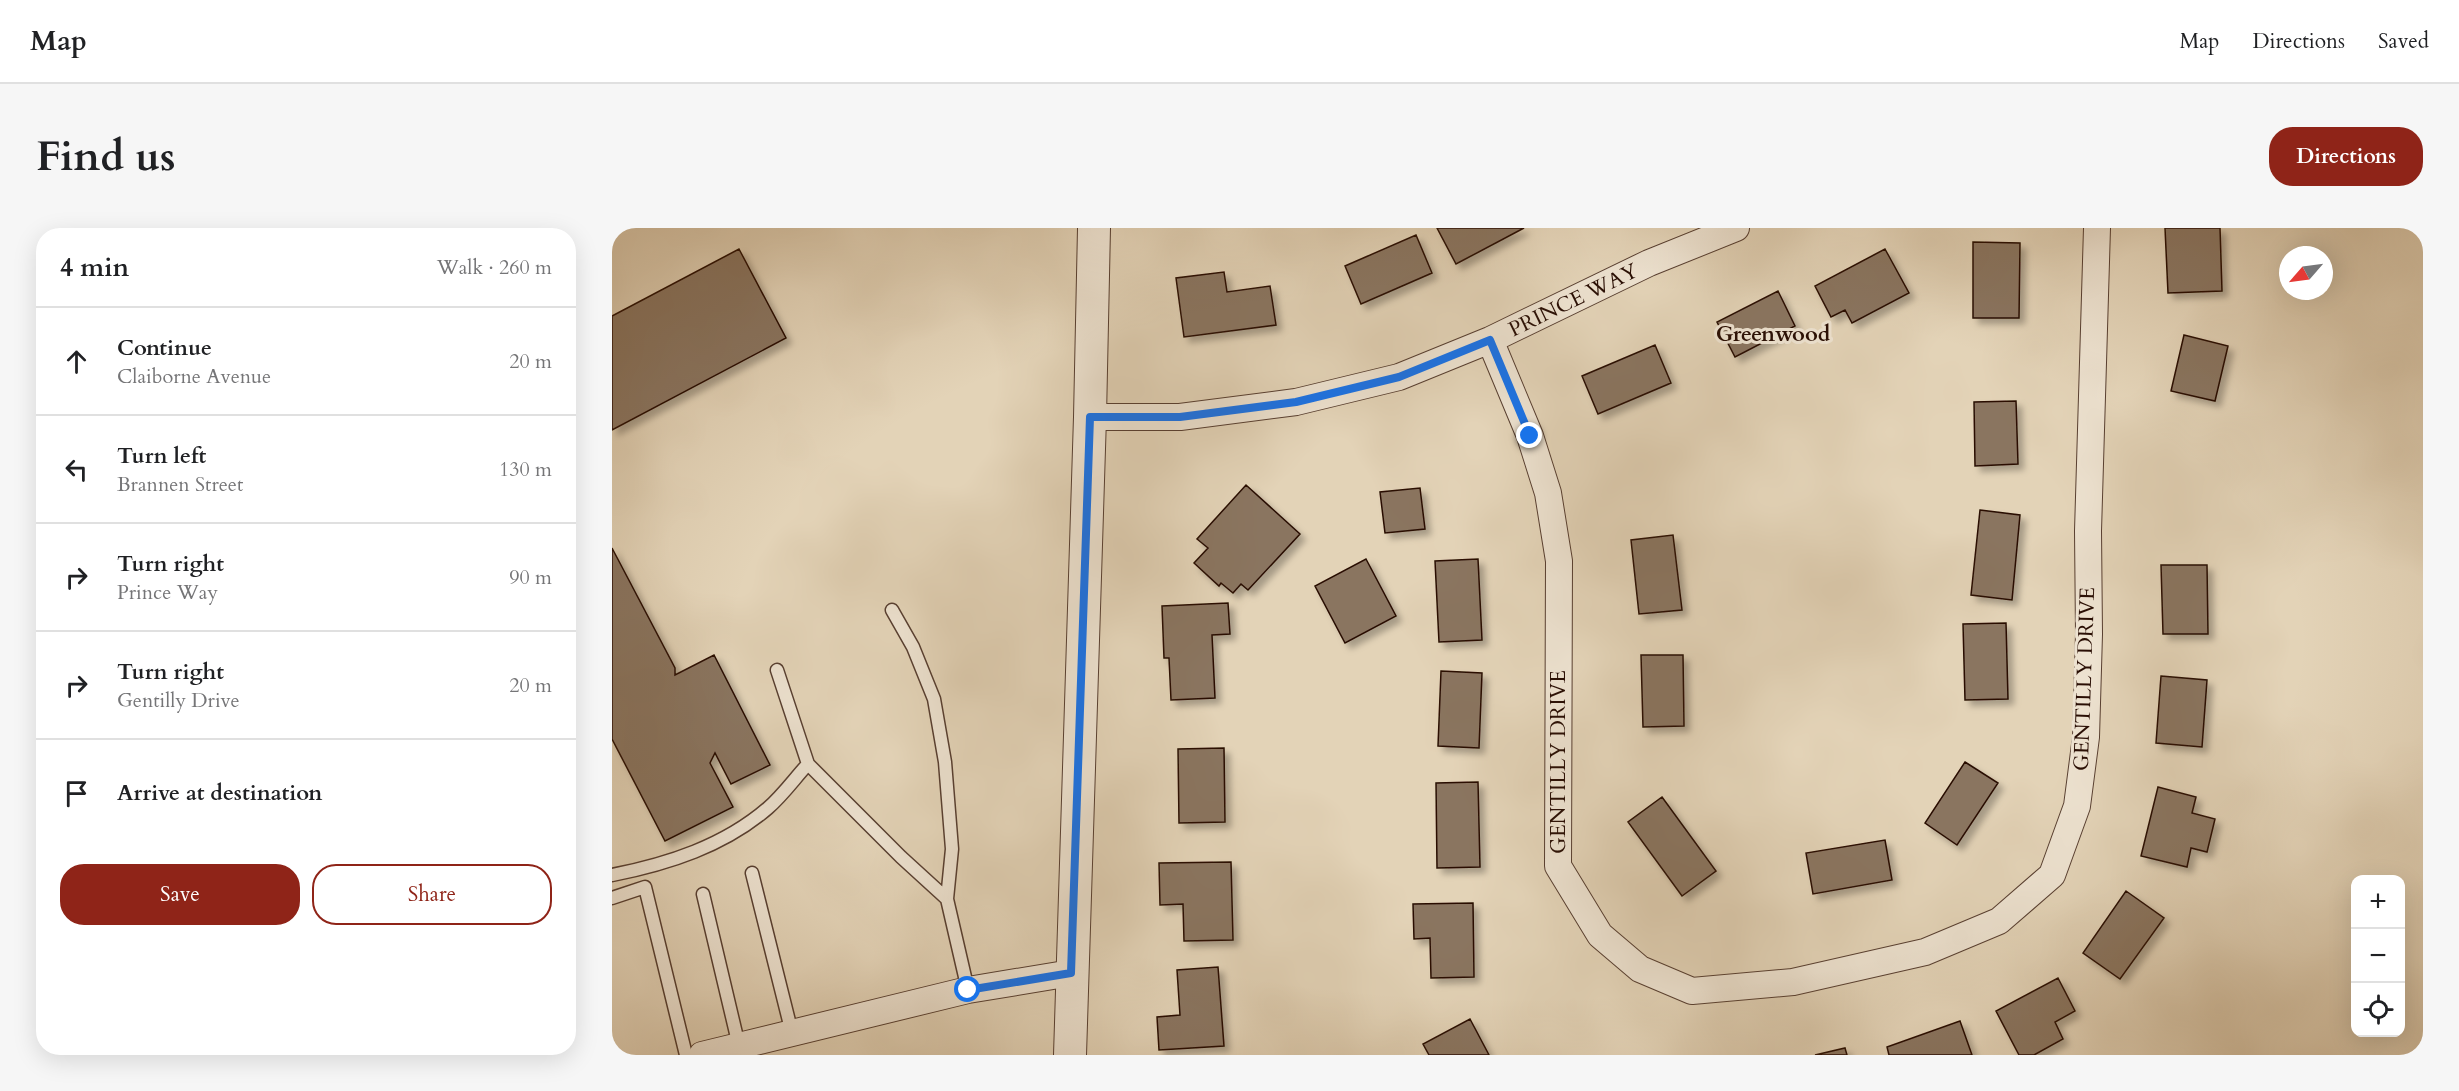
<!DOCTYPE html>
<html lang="en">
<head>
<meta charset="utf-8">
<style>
	body { margin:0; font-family:Cardo,serif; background:#f6f6f6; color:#202124 }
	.controls { position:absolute; right:18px; bottom:18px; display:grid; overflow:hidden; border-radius:12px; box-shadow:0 6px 24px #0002 }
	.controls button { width:54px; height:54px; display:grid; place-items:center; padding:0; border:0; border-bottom:2px solid #e0e0e0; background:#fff; color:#202124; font:30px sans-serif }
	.compass { position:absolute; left:1667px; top:18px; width:54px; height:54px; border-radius:50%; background:#fff; box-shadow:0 6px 24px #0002; rotate:242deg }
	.stop { position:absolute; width:18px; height:18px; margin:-14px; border:4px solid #1a73e8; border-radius:50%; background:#fff }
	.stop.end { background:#1a73e8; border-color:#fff; box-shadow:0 2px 6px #0008 }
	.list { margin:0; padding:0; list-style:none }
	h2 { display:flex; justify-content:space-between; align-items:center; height:78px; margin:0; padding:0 24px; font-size:26px }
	h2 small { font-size:20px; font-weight:400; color:#757577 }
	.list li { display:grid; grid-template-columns:39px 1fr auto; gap:18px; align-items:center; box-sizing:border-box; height:108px; padding:0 24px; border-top:2px solid #e0e0e0 }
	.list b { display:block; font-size:22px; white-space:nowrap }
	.list p { margin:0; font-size:20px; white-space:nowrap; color:#757577 }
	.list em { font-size:20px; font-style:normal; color:#757577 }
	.actions { display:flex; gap:12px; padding:18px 24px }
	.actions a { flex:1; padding:14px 0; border:2px solid #8f2418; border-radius:24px; text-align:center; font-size:21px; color:#8f2418 }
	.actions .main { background:#8f2418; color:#fff }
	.icon { flex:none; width:33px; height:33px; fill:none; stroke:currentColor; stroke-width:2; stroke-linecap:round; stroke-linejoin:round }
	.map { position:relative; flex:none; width:1811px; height:827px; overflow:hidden; border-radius:24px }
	header { display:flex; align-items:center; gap:36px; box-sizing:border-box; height:84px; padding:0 30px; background:#fff; border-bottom:2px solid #e0e0e0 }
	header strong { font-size:28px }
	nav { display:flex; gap:33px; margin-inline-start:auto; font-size:21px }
	.intro { display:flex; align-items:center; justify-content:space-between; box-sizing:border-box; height:144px; padding:0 36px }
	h1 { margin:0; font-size:42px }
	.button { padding:15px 27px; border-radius:24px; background:#8f2418; color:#fff; font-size:21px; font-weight:700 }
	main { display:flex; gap:36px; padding:0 36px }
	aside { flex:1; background:#fff; border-radius:24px; box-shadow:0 6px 24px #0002 }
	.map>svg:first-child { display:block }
	.building { fill:#8a7461; stroke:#290e04; stroke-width:1.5; filter:url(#shadow) }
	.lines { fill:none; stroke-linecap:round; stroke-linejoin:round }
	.service-casing { stroke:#583f31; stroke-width:15 }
	.minor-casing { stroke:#583f31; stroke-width:28 }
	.tertiary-casing { stroke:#583f31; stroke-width:34 }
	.service { stroke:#ede2d0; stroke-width:12 }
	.minor { stroke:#ede2d0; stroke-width:26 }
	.tertiary { stroke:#ede2d0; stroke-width:32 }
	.route { stroke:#1a73e8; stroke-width:8 }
	.labels { text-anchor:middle; stroke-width:6; stroke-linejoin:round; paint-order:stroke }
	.street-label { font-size:21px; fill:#290e04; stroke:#ede2d0 }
	.neighbourhood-label { font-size:22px; font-weight:bold; fill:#290e04; stroke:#ede2d0 }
</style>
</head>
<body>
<header>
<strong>Map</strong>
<nav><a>Map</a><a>Directions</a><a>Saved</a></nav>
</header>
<div class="intro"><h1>Find us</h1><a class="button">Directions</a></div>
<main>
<aside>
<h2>4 min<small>Walk · 260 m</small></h2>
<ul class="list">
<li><svg class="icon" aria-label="ahead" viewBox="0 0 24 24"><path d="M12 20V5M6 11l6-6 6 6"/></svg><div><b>Continue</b><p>Claiborne Avenue</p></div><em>20 m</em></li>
<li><svg class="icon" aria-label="left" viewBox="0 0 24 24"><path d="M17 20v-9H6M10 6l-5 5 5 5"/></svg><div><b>Turn left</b><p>Brannen Street</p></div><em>130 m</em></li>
<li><svg class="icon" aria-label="right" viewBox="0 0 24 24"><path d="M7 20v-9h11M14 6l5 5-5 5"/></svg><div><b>Turn right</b><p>Prince Way</p></div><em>90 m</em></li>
<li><svg class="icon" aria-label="right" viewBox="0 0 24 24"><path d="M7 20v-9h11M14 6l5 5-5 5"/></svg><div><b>Turn right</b><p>Gentilly Drive</p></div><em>20 m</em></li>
<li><svg class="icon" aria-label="arrive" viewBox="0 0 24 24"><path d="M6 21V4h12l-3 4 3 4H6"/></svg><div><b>Arrive at destination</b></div></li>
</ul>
<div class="actions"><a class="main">Save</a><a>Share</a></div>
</aside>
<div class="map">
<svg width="1811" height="827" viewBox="0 0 1811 827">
	<defs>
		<filter id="shadow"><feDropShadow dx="5.5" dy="5.5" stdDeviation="3" flood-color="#0004"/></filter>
	</defs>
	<rect width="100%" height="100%" fill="#e3d3b7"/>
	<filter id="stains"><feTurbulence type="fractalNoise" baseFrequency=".00333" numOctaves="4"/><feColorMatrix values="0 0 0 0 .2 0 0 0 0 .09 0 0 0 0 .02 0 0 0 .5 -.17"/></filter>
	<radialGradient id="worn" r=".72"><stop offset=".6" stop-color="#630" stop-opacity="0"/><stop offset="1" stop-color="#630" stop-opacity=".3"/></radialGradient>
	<path class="building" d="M825 0H912L844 36Z
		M1553 0H1608L1610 63 1556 65Z
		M804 7 820 45 749 76 733 38Z
		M1361 14 1408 15 1407 90H1361Z
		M127 21 174 110 0 202V88Z
		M1273 21 1297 65 1240 95 1233 82 1219 89 1203 58Z
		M612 44 615 64 658 58 664 97 572 109 564 50Z
		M1166 63 1183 98 1123 129 1105 94Z
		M1572 107 1616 118 1603 173 1559 163Z
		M1043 117 1059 155 986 186 970 148Z
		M1404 173 1406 236 1363 238 1362 174Z
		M634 257 688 306 636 362 629 356 621 365 609 355 607 358 582 335 596 320 585 311Z
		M808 260 813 301 773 305 768 264Z
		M1368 282 1408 287 1400 372 1359 367Z
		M1061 307 1070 382 1027 386 1019 312Z
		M0 320 63 440V447L102 427 158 537 119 556 103 525 98 535 121 579 53 613 0 511Z
		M754 331 784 388 733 415 703 358Z
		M866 331 870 412 827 414 823 333Z
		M1549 337H1595L1596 406H1551Z
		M616 375 618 406 600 407 603 470 559 472 557 430H552L550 378Z
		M1394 395 1396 471 1353 472 1351 396Z
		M1029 427H1071L1072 498 1031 499Z
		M829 443 870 445 867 520 826 518Z
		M1549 448 1595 452 1590 519 1544 515Z
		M612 520 613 594 567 595 566 521Z
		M1353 534 1386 555 1345 617 1313 595Z
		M866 554 868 639 825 640 824 555Z
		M1546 559 1584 569 1580 585 1603 591 1595 624 1579 620 1575 639 1529 628Z
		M1050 569 1104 643 1070 668 1016 594Z
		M1273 612 1280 652 1201 666 1194 625Z
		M619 634 621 712 572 713 571 676 548 677 547 635Z
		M1514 663 1552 690 1508 751 1471 725Z
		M861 675 862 749 819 750 818 710 802 711 801 676Z
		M606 739 612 818 547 822 545 789 568 787 565 742Z
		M1446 750 1463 783 1443 794 1451 811 1422 827H1407L1384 783Z
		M858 791 877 827H817L811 816Z
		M1348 793 1360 827H1277L1275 819Z
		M1233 820 1235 827H1203Z"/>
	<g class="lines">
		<defs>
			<path id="service" d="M280 382 301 419 322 471 333 534 340 621 335 671 356 762
				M165 442 196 536 289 629 335 671
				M140 645 180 805
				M0 647C56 636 112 618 156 580 171 567 183 550 196 536
				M91 666 127 818
				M0 670 33 659 74 827"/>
			<path id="minor" d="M878 112 918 208 936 265 947 333 946 638 988 707 1028 741 1080 763 1181 754 1313 724 1387 693 1440 647 1465 578 1474 509 1477 406 1476 303 1485 0
				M478 189H568L684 174 787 149 878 112 1037 35 1124 0
				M90 827 356 762 459 745"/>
			<path id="tertiary" d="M458 827 478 189 482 0"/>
		</defs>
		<use href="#service" class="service-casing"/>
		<use href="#minor" class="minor-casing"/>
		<use href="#tertiary" class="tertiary-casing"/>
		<use href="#service" class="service"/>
		<use href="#minor" class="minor"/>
		<use href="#tertiary" class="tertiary"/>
	</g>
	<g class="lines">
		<path class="route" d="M356 762 459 745 478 189H568L684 174 787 149 878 112 918 208"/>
	</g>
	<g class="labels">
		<g class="street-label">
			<text transform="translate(961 72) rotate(-26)" y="7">PRINCE WAY</text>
			<text transform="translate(1472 451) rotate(-88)" y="7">GENTILLY DRIVE</text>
			<text transform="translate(946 534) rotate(-90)" y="7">GENTILLY DRIVE</text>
		</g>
		<g class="neighbourhood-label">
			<text x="1161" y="113">Greenwood</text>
		</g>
	</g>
	<rect width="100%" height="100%" filter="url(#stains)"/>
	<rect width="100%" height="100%" fill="url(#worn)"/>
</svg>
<div class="controls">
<button>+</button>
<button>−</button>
<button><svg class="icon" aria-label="locate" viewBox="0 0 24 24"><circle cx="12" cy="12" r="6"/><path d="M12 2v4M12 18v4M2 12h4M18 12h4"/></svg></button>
</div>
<svg class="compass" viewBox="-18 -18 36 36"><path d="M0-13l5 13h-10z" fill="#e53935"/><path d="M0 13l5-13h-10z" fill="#757577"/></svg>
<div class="stop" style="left:356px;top:762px"></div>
<div class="stop end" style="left:918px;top:208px"></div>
</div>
</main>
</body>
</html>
